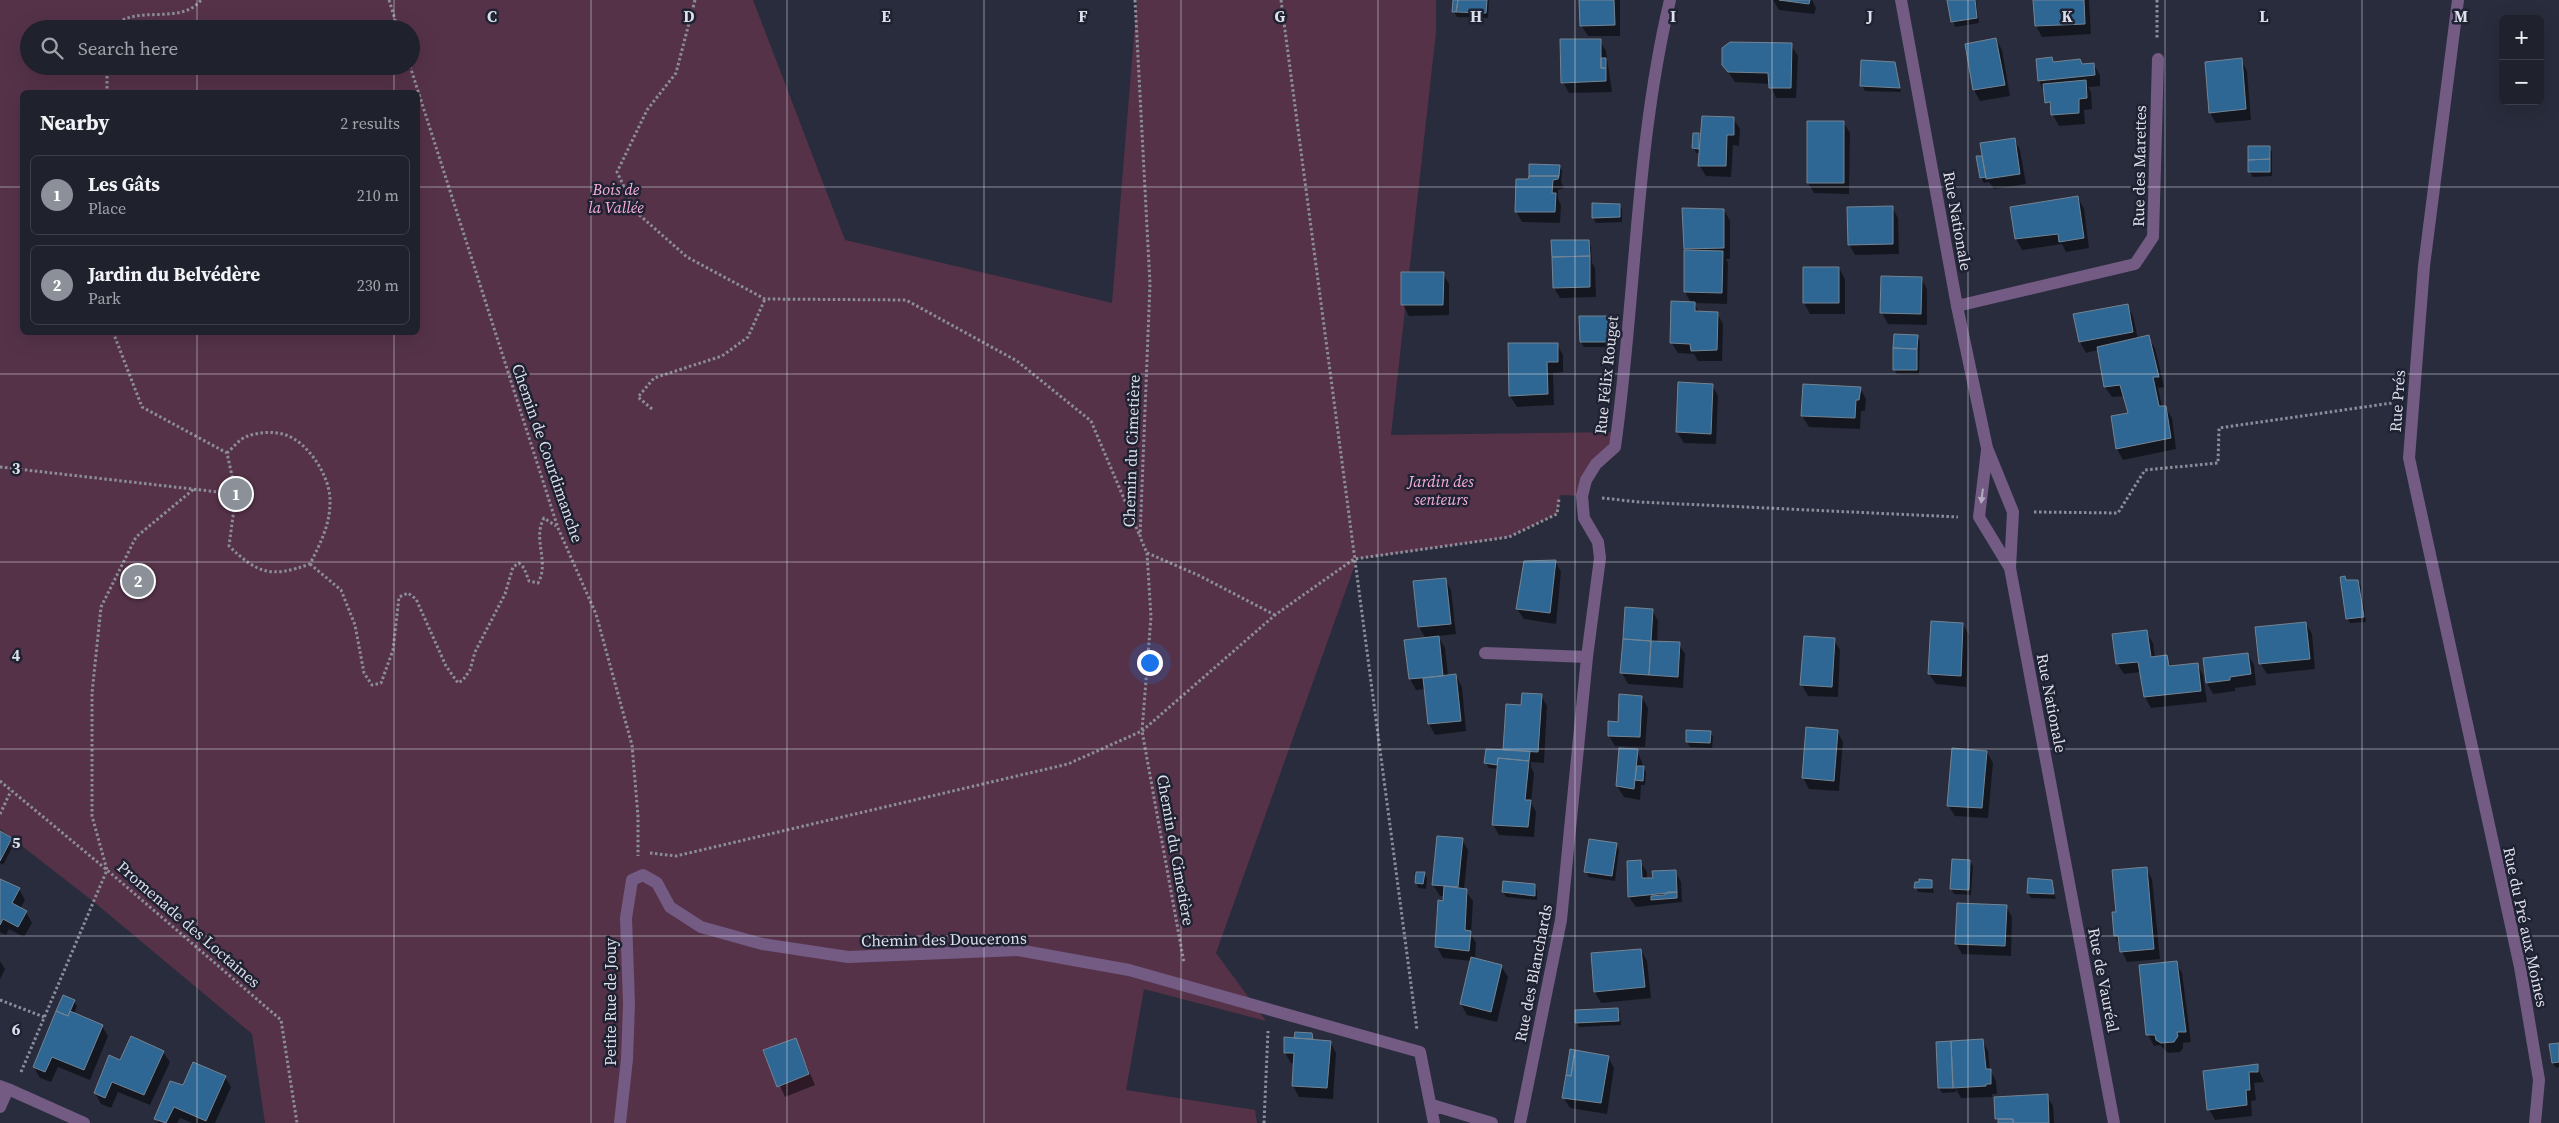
<!DOCTYPE html>
<html lang="en">
<head>
<meta charset="utf-8">
<style>
	body { margin:0; font-family:"Source Serif 4",serif; background:#2c2e39; color:#f1f3f6 }
	.controls { position:absolute; right:15px; top:15px; display:grid; overflow:hidden; border-radius:8px; box-shadow:0 5px 20px #0002 }
	.controls button { width:45px; height:45px; display:grid; place-items:center; padding:0; border:0; border-bottom:1px solid #3c3e49; background:#1f212d; color:#f1f3f6; font:25px sans-serif }
	.you { position:absolute; left:1149px; top:662px; width:18px; height:18px; margin:-12px; border:4px solid #fff; border-radius:50%; background:#1a73e8; box-shadow:0 0 0 8px #1a73e833 }
	.badge { display:grid; place-items:center; width:32px; height:32px; border-radius:50%; background:#8c9099; color:#fff; font-size:16px; font-weight:700 }
	.pin { position:absolute; translate:-50% -50%; border:2px solid #fff; box-shadow:0 1px 5px #0006 }
	.list { margin:0; padding:0; list-style:none }
	h2 { display:flex; justify-content:space-between; align-items:center; height:65px; margin:0; padding:0 20px; font-size:21px }
	h2 small { font-size:16px; font-weight:400; color:#a1a3aa }
	.list li { display:grid; grid-template-columns:32px 1fr auto; gap:15px; align-items:center; box-sizing:border-box; height:80px; margin:0 10px 10px; padding:0 10px; border:1px solid #3c3e49; border-radius:8px }
	.list b { display:block; font-size:19px; white-space:nowrap }
	.list p { margin:0; font-size:16px; white-space:nowrap; color:#a1a3aa }
	.list em { font-size:16px; font-style:normal; color:#a1a3aa }
	.icon { flex:none; width:28px; height:28px; fill:none; stroke:currentColor; stroke-width:2; stroke-linecap:round; stroke-linejoin:round }
	.map { position:relative; flex:none; width:2559px; height:1123px; overflow:hidden }
	.search { position:absolute; background:#1f212d; box-shadow:0 5px 20px #0002; left:20px; top:20px; width:400px; height:55px; display:flex; align-items:center; gap:12px; box-sizing:border-box; padding:0 18px; border-radius:28px; color:#a1a3aa; font-size:19px }
	.panel { position:absolute; background:#1f212d; box-shadow:0 5px 20px #0002; left:20px; top:90px; width:400px; height:245px; border-radius:8px }
	.map>svg:first-child { display:block }
	.green { fill:#553248; fill-rule:evenodd }
	.shadow { fill:#0007 }
	.building { fill:#2e6794; stroke:#738493 }
	.lines { fill:none; stroke-linecap:round; stroke-linejoin:round }
	.path { stroke:#8b8d9a; stroke-width:3; stroke-dasharray:2.5 2.5; stroke-linecap:butt }
	.service { stroke:#735b84; stroke-width:12 }
	.minor { stroke:#735b84; stroke-width:12 }
	.tertiary { stroke:#735b84; stroke-width:12 }
	.oneway { fill:#b3aac1 }
	.grid { fill:none; stroke:#dddfea; stroke-width:1; stroke-opacity:0.55 }
	.labels { text-anchor:middle; stroke-width:5; stroke-linejoin:round; paint-order:stroke }
	.street-label { font-size:16px; fill:#dddfea; stroke:#1f2232 }
	.park-label { font-size:16px; font-style:italic; fill:#f6aed9; stroke:#1f2232 }
	.grid-label { font-size:16px; text-anchor:middle; font-weight:bold; fill:#dddfea; stroke:#1f2232; stroke-width:5; stroke-linejoin:round; paint-order:stroke }
</style>
</head>
<body>
<div class="map">
<svg width="2559" height="1123" viewBox="0 0 2559 1123">
	<rect width="100%" height="100%" fill="#292c3c"/>
	<path class="green" d="M0 0H753L845 240 1112 303 1137 0H1436V32L1391 435 1617 432 1582 496 1560 495 1557 514 1509 537 1357 559 1216 953 1266 1021 1144 989 1126 1090 1255 1110 1257 1123H265L252 1034 94 902 0 829ZM29 29H411V66H29ZM22 92H418V332H22Z"/>
	<path class="shadow" d="M1454 0H1489L1488 18 1457 17 1454 12Z
		M1581 0H1620V36H1588L1581 25Z
		M1773 0H1812L1816 8 1814 14 1779 10Z
		M1949 0H1976L1979 23 1955 27Z
		M2034 0H2089L2091 34 2042 37 2036 26Z
		M1996 39 2002 50 2010 96 1980 101 1974 90 1966 45Z
		M1600 41 1606 51 1612 92 1569 93 1563 82Z
		M1791 45 1798 56 1796 98H1776L1770 84 1735 82 1723 65Z
		M2051 58 2054 63 2094 65 2100 75V86L2088 87 2091 92 2092 109 2084 110 2085 124 2059 126 2053 115 2039 80Z
		M2241 60 2247 71 2251 120 2216 123 2210 113Z
		M1894 63 1901 92 1865 91 1862 86Z
		M1733 118 1740 129 1739 146 1733 145 1731 177 1706 176 1699 165 1700 153H1696L1694 148V135H1704Z
		M1844 123 1850 133 1849 194 1814 193 1808 183Z
		M2014 139 2020 150 2026 184 1994 189 1989 182 1984 183 1981 178 1977 157H1984Z
		M2269 147 2272 152V176L2253 177 2250 172Z
		M1559 166 1562 171 1561 182 1564 188 1558 190V199L1561 205 1560 223 1522 222 1516 211 1530 180Z
		M2078 198 2084 209 2089 248 2066 252 2062 244 2022 250 2016 239Z
		M1620 205 1622 210V222L1596 223 1593 218Z
		M1892 207 1898 218 1899 254 1855 255 1849 244Z
		M1724 210 1730 221V259H1726L1728 263 1727 304 1694 303 1699 312 1717 313 1723 324 1722 361H1698L1694 354 1678 353 1671 342 1691 303 1685 292V248Z
		M1588 241 1591 246 1592 263 1595 268 1596 297 1560 298 1554 288Z
		M1839 268 1845 279V314H1810L1804 303Z
		M1443 273 1449 284V315L1409 316 1403 305V274Z
		M1882 277 1921 278 1927 289V325L1888 324 1882 313Z
		M2127 306 2133 316 2138 339 2148 337 2155 348 2164 387 2158 388 2162 407H2165L2172 418 2176 449 2123 460 2117 449 2112 417 2129 414 2125 396 2112 397 2105 387 2098 350 2086 353 2080 342 2075 315Z
		M1612 317 1615 322 1612 347H1584L1581 342Z
		M1917 336 1920 341 1919 375 1897 374 1894 369Z
		M1557 344 1563 355V372L1553 373 1554 405 1517 407 1510 396Z
		M1679 384 1712 385 1718 396 1716 444 1684 443 1677 432Z
		M1860 388 1866 399 1865 411H1861L1860 429 1809 427 1802 416Z
		M1555 561 1561 572 1556 624 1524 619 1517 609Z
		M2345 577 2347 582 2358 581 2361 586 2366 622 2350 623 2347 618Z
		M1445 579 1451 590 1456 634 1438 636 1445 648 1448 676H1456L1462 687 1466 731 1435 735 1429 724 1425 689 1416 690 1410 679 1406 641 1426 639 1419 627 1414 582Z
		M1652 610 1658 621 1657 642 1679 644 1685 654 1683 688 1628 684 1622 673Z
		M2306 623 2312 634 2315 669 2267 674 2260 663Z
		M1963 624 1969 635 1966 687 1936 684 1929 674Z
		M2146 632 2153 643 2155 658 2166 657 2172 667 2197 664 2203 675 2207 702 2151 708 2145 697 2141 672 2124 674 2117 663Z
		M1834 640 1840 650 1838 697 1808 696 1802 685Z
		M2248 654 2254 665 2256 685 2235 688V691L2213 694 2207 683 2205 659Z
		M1541 696 1547 706 1544 763 1531 762V767L1534 773 1531 803 1536 812 1534 837 1499 835 1493 824 1498 769 1489 768 1486 763 1505 751 1522 706Z
		M1642 697 1648 708 1645 747 1615 746 1609 736Z
		M1837 731 1843 742 1839 791 1809 789 1803 778Z
		M1710 732 1713 737 1712 748 1690 747 1687 742Z
		M1637 750 1646 773 1645 785H1641L1640 800 1624 797 1617 786Z
		M1987 752 1993 763 1988 818 1955 816 1948 805Z
		M0 832 11 838 14 844 3 865 0 863Z
		M1462 840 1468 850 1464 889 1473 901 1471 934 1476 943 1475 960 1501 966 1508 977 1497 1022 1467 1015 1461 1004 1471 961 1443 958 1437 947 1444 896H1440L1433 885Z
		M1616 844 1619 850 1615 881 1589 877 1586 871Z
		M1970 861 1973 866 1971 895 1954 894 1951 889Z
		M1640 862 1647 872V880L1675 871 1681 882 1682 902 1636 907 1629 897Z
		M2146 868 2152 879 2160 959 2127 962 2115 936 2117 913Z
		M1414 872 1424 873 1427 878 1426 889 1418 888Z
		M0 880 19 889 25 900 20 909 26 912 32 923 24 937 9 929 6 935 0 932Z
		M1931 881 1934 893 1918 892 1916 887Z
		M2051 881 2056 899 2031 898 2028 893Z
		M1534 885 1537 890V900L1506 897 1503 892Z
		M2006 906 2012 917 2011 956 1962 954 1956 944Z
		M1641 950 1647 961 1651 998 1601 1003 1595 992 1592 954Z
		M0 961 5 969 0 979Z
		M2176 963 2182 973 2191 1042 2183 1043V1048L2180 1052 2168 1053 2160 1045 2154 1046 2148 1035Z
		M74 1001 77 1006 74 1014 102 1026 108 1036 90 1080 58 1067 51 1082 40 1078 34 1067Z
		M1617 1009 1620 1014 1621 1025 1579 1027 1576 1022Z
		M1296 1033 1312 1034 1315 1041 1330 1042 1336 1053 1333 1099 1299 1097 1293 1086 1294 1063H1291L1285 1053 1296 1039Z
		M795 1039 815 1085 785 1097 765 1051Z
		M1982 1040 1988 1051 1990 1070 1996 1081 1997 1094H1992V1097L1961 1098 1956 1089V1092L1942 1093 1939 1088 1937 1043Z
		M2559 1044V1067L2556 1068 2553 1063Z
		M163 1052 170 1062 150 1105 118 1092 111 1108 101 1104 95 1093 121 1062Z
		M1608 1057 1614 1068 1607 1114 1570 1108 1564 1098Z
		M2257 1066 2264 1082 2254 1083 2256 1100 2251 1101 2252 1116 2215 1120 2209 1109 2204 1072Z
		M225 1077 231 1087 215 1123H192L180 1118 177 1123H158L156 1119 184 1087Z
		M2047 1096 2053 1106 2054 1123H1999L1996 1119 1995 1098Z"/>
	<path class="building" d="M1453 0H1458L1456 12H1452Z
		M1458 0H1487L1486 13 1456 12Z
		M1579 0H1614L1615 25 1580 26Z
		M1779 0H1810L1809 4Z
		M1947 0H1975L1977 18 1951 22Z
		M2033 0H2084L2085 24 2035 26Z
		M1996 38 2005 85 1973 90 1965 44Z
		M1560 39H1601V68H1606V81L1561 83Z
		M1730 42 1792 43 1791 88H1769L1768 73 1728 72 1722 65V48Z
		M2052 57 2053 62 2080 59 2082 64 2094 63 2095 75 2038 81 2036 59Z
		M1601 58H1606V68H1601Z
		M2242 58 2246 109 2209 113 2205 62Z
		M1861 60 1895 62 1900 88 1860 86Z
		M2086 80 2087 98 2079 99V113L2051 115 2050 102 2045 103 2043 84Z
		M1702 116 1734 117V135H1727L1726 166H1698Z
		M1807 121H1844V183H1807Z
		M1693 133H1699V149L1692 148Z
		M2015 138 2020 174 1986 179 1980 143Z
		M2248 146H2270V159L2248 160Z
		M1976 156H1982L1986 177 1980 178Z
		M2270 159V172H2248V160Z
		M1529 164 1560 165 1559 176H1529Z
		M1529 176H1559L1558 179 1553 180 1552 193H1556L1555 212H1515L1516 179H1528Z
		M2078 196 2084 238 2059 242 2058 234 2015 239 2010 207Z
		M1592 203 1620 204V217L1592 218Z
		M1893 206V244L1848 245 1847 207Z
		M1682 208 1724 209V248L1684 249Z
		M1551 240H1589L1590 256 1552 257Z
		M1684 250 1723 251 1722 293 1684 292Z
		M1590 256V287L1553 288 1552 257Z
		M1803 267H1839V303H1803Z
		M1401 272H1444L1443 305H1401Z
		M1881 276 1922 277 1921 314 1880 313Z
		M1671 301 1695 302V311L1718 312 1717 350 1691 351 1690 344 1670 343Z
		M2128 304 2133 332 2079 342 2073 314Z
		M1579 316H1612L1610 342H1580Z
		M1894 334 1918 335 1917 349 1893 348Z
		M2149 335 2159 377H2153L2159 406H2166L2171 438 2116 449 2111 416 2128 413 2120 385 2104 387 2097 347Z
		M1508 343H1558V362H1547L1548 394 1509 396Z
		M1893 348 1917 349V370H1893Z
		M1678 382 1713 384 1711 434 1676 432Z
		M1803 384 1861 387 1859 400H1856L1855 418 1801 416Z
		M1556 560 1550 613 1516 609 1524 561Z
		M2345 576 2346 580H2358L2364 617 2346 619 2340 577Z
		M1446 578 1451 624 1418 627 1413 581Z
		M1625 607 1653 609 1651 641 1623 639Z
		M1931 621 1963 623 1961 676 1928 674Z
		M2306 622 2310 659 2259 664 2255 627Z
		M2147 630 2151 657 2167 655 2169 666 2198 663 2201 691 2144 697 2138 662 2116 664 2112 634Z
		M1439 636 1443 676 1409 679 1404 640Z
		M1804 636 1835 638 1832 687 1800 685Z
		M1623 639 1651 641 1649 675 1620 673Z
		M1651 641 1680 642 1678 677 1649 675Z
		M2248 653 2251 674 2230 677V680L2206 683 2203 658Z
		M1456 674 1461 721 1428 724 1423 678Z
		M1522 693 1542 694 1538 752 1503 750 1506 704 1521 705Z
		M1619 694 1642 696 1640 737 1608 736V721L1618 722Z
		M1806 727 1838 730 1834 781 1802 778Z
		M1686 730 1711 731 1710 743 1686 742Z
		M1619 748 1638 749 1634 789 1616 786Z
		M1952 748 1987 751 1982 808 1947 806Z
		M1486 749 1530 751 1529 761 1498 758 1497 765 1484 763Z
		M1498 758 1529 761 1525 800H1531L1528 827 1492 825Z
		M1637 766H1644L1643 781 1635 780Z
		M0 831 12 838 0 861Z
		M1437 836 1463 838 1458 887 1432 885Z
		M1589 839 1617 843 1612 876 1584 872Z
		M1952 859 1970 860 1969 890 1950 889Z
		M1641 860 1642 878H1653L1652 871 1676 870 1677 892 1628 897 1627 861Z
		M2147 867 2154 949 2120 952 2118 936H2114L2112 912H2116L2112 870Z
		M1416 872H1425L1423 884 1415 883Z
		M2028 878 2052 880 2054 894 2027 893Z
		M0 879 20 888 12 903 27 911 18 927 3 919 0 925Z
		M1919 879 1932 880V888H1914L1915 882H1919Z
		M1503 881 1535 884V896L1502 892Z
		M1444 886 1467 889 1465 930 1471 931 1469 951 1435 947 1438 900 1443 901Z
		M1668 892H1677V898L1651 900V896L1664 895Z
		M1957 903 2007 905 2005 946 1955 944Z
		M1641 949 1645 987 1594 992 1591 953Z
		M1471 957 1502 965 1491 1012 1460 1004Z
		M2177 961 2186 1032H2177L2178 1036 2174 1042 2161 1043 2156 1040 2155 1035H2146L2139 965Z
		M63 995 75 1000 68 1016 56 1011Z
		M1618 1008 1619 1021 1575 1023V1010Z
		M56 1011 68 1016 70 1011 103 1025 84 1070 52 1057 45 1072 33 1067Z
		M1295 1032 1312 1033 1313 1039 1294 1038Z
		M131 1036 164 1051 144 1095 112 1082 105 1098 94 1093 109 1055 120 1060Z
		M1284 1037 1331 1041 1327 1088 1292 1086 1294 1053H1284Z
		M796 1038 809 1074 777 1087 763 1050Z
		M1983 1039 1986 1069H1991V1084H1986V1086L1953 1088 1951 1041Z
		M1951 1041 1953 1088H1938L1936 1042Z
		M2559 1043V1062L2552 1063 2549 1044Z
		M1570 1049 1575 1050 1571 1076 1566 1075Z
		M1575 1050 1609 1056 1601 1103 1562 1098 1566 1075 1571 1076Z
		M193 1062 226 1076 206 1121 174 1107 166 1123 154 1119 170 1081 183 1085Z
		M2258 1064V1072H2249L2250 1090H2246L2247 1105 2207 1110 2203 1071Z
		M2048 1094 2049 1123H2013V1119H1995L1994 1097Z
		M1998 1119H2013V1123H1998Z"/>
	<g class="lines">
		<path class="path" d="M389 0 398 29
			M695 0 676 73 647 110 617 172 636 212 687 257 765 299 906 300 1017 361 1091 421 1139 534
			M1135 0 1150 284 1140 537 1147 553 1151 617 1142 731 1184 963
			M1281 0 1417 1030
			M2157 0V38
			M111 29C134 2 179 27 201 0
			M107 66V92
			M410 66 558 528 596 614 632 745 638 816V856
			M113 332 142 407 227 453 236 494 229 546C258 574 271 578 310 564 320 544 330 525 330 502 331 478 309 443 286 435 274 431 260 432 248 436 240 438 233 448 227 453
			M652 409 638 397 654 378 722 356 748 337 765 299
			M0 467 236 494
			M1602 498 1639 502 1958 517
			M2034 512 2118 513 2145 470 2218 463 2219 428 2392 403
			M1147 553 1198 575 1275 615
			M310 564 341 590 355 625 364 673 372 685 381 683 393 650 399 597 408 593 416 599 446 666 458 683 463 680 470 670 475 652 505 594 513 567 519 563 524 568 529 581 538 583C550 562 532 539 544 518L556 526
			M0 781 107 870 281 1020 297 1123
			M0 814 11 791
			M650 853 676 856 1068 764 1142 731 1275 615 1354 559 1509 537 1557 514 1559 499
			M0 1000 44 1017
			M21 1072 107 870 92 816V693L101 607 136 537 194 489
			M1264 1123 1268 1031"/>
		<path class="service" d="M1485 653 1587 657"/>
		<path class="minor" d="M2458 0 2424 266 2409 458 2520 967 2539 1080 2535 1123
			M1957 306 2135 264 2153 237 2158 59
			M0 1086 8 1089 0 1107
			M8 1089 84 1123
			M1432 1105 1492 1123
			M620 1123 627 1059 629 1004 626 918 632 880 643 875 657 883 670 907 701 927 762 944 848 957 1018 950 1129 970 1420 1052 1434 1123
			M1520 1123 1561 920 1587 657 1600 558 1598 542 1584 518 1582 496 1586 480 1596 464 1615 447C1636 298 1635 147 1670 0"/>
		<path class="tertiary" d="M1901 0 1957 306 1987 448 2013 512 2010 568 2114 1123
			M1987 450 1979 517 2010 568"/>
	</g>
	<defs><path id="oneway-solid" d="M-6-.8H1V-3.2L6.5 0L1 3.2V.8H-6Z" transform="scale(1.25)"/></defs>
	<use class="oneway" href="#oneway-solid" transform="translate(1982 496) rotate(97)"/>
	<path class="grid" d="M197 0V29M394 0V29M591 0V1123M787 0V1123M984 0V1123M1181 0V1123M1378 0V1123M1575 0V1123M1772 0V1123M1968 0V1123M2165 0V1123M2362 0V1123M197 66V92M394 66V92M0 187H22M418 187H2559M197 332V1123M394 332V1123M0 374H2559M0 562H2559M0 749H2559M0 936H2559"/>
	<g class="labels">
		<g class="street-label">
			<text transform="translate(2139 166) rotate(-89)" y="6">Rue des Marettes</text>
			<text transform="translate(1958 221) rotate(80)" y="6">Rue Nationale</text>
			<text transform="translate(1606 375) rotate(-84)" y="6">Rue Félix Rouget</text>
			<text transform="translate(2397 401) rotate(-86)" y="6">Rue Prés</text>
			<text transform="translate(1131 451) rotate(-88)" y="6">Chemin du Cimetière</text>
			<text transform="translate(548 453) rotate(71)" y="6">Chemin de Courdimanche</text>
			<text transform="translate(2052 703) rotate(79)" y="6">Rue Nationale</text>
			<text transform="translate(1176 850) rotate(80)" y="6">Chemin du Cimetière</text>
			<text transform="translate(189 924) rotate(41)" y="6">Promenade des Loctaines</text>
			<text transform="translate(2526 927) rotate(78)" y="6">Rue du Pré aux Moines</text>
			<text transform="translate(944 939) rotate(-1)" y="6">Chemin des Doucerons</text>
			<text transform="translate(1533 973) rotate(-79)" y="6">Rue des Blanchards</text>
			<text transform="translate(2104 980) rotate(79)" y="6">Rue de Vauréal</text>
			<text transform="translate(610 1002) rotate(-90)" y="6">Petite Rue de Jouy</text>
		</g>
		<g class="park-label">
			<text x="616" y="195">Bois de<tspan x="616" dy="18">la Vallée</tspan></text>
			<text x="1441" y="487">Jardin des<tspan x="1441" dy="18">senteurs</tspan></text>
		</g>
	</g>
	<g class="grid-label">
		<text x="492" y="22">C</text>
		<text x="689" y="22">D</text>
		<text x="886" y="22">E</text>
		<text x="1083" y="22">F</text>
		<text x="1280" y="22">G</text>
		<text x="1476" y="22">H</text>
		<text x="1673" y="22">I</text>
		<text x="1870" y="22">J</text>
		<text x="2067" y="22">K</text>
		<text x="2264" y="22">L</text>
		<text x="2461" y="22">M</text>
		<text x="16" y="474">3</text>
		<text x="16" y="661">4</text>
		<text x="16" y="848">5</text>
		<text x="16" y="1035">6</text>
	</g>
</svg>
<div class="controls">
<button>+</button>
<button>−</button>
</div>
<div class="you"></div>
<div class="pin badge" style="left:236px;top:494px">1</div>
<div class="pin badge" style="left:138px;top:581px">2</div>
<div class="search"><svg class="icon" aria-label="search" viewBox="0 0 24 24"><circle cx="10" cy="10" r="6"/><path d="M15 15l6 6"/></svg>Search here</div>
<section class="panel">
<h2>Nearby<small>2 results</small></h2>
<ul class="list">
<li><span class="badge">1</span><div><b>Les Gâts</b><p>Place</p></div><em>210 m</em></li>
<li><span class="badge">2</span><div><b>Jardin du Belvédère</b><p>Park</p></div><em>230 m</em></li>
</ul>
</section>
</div>
</body>
</html>
